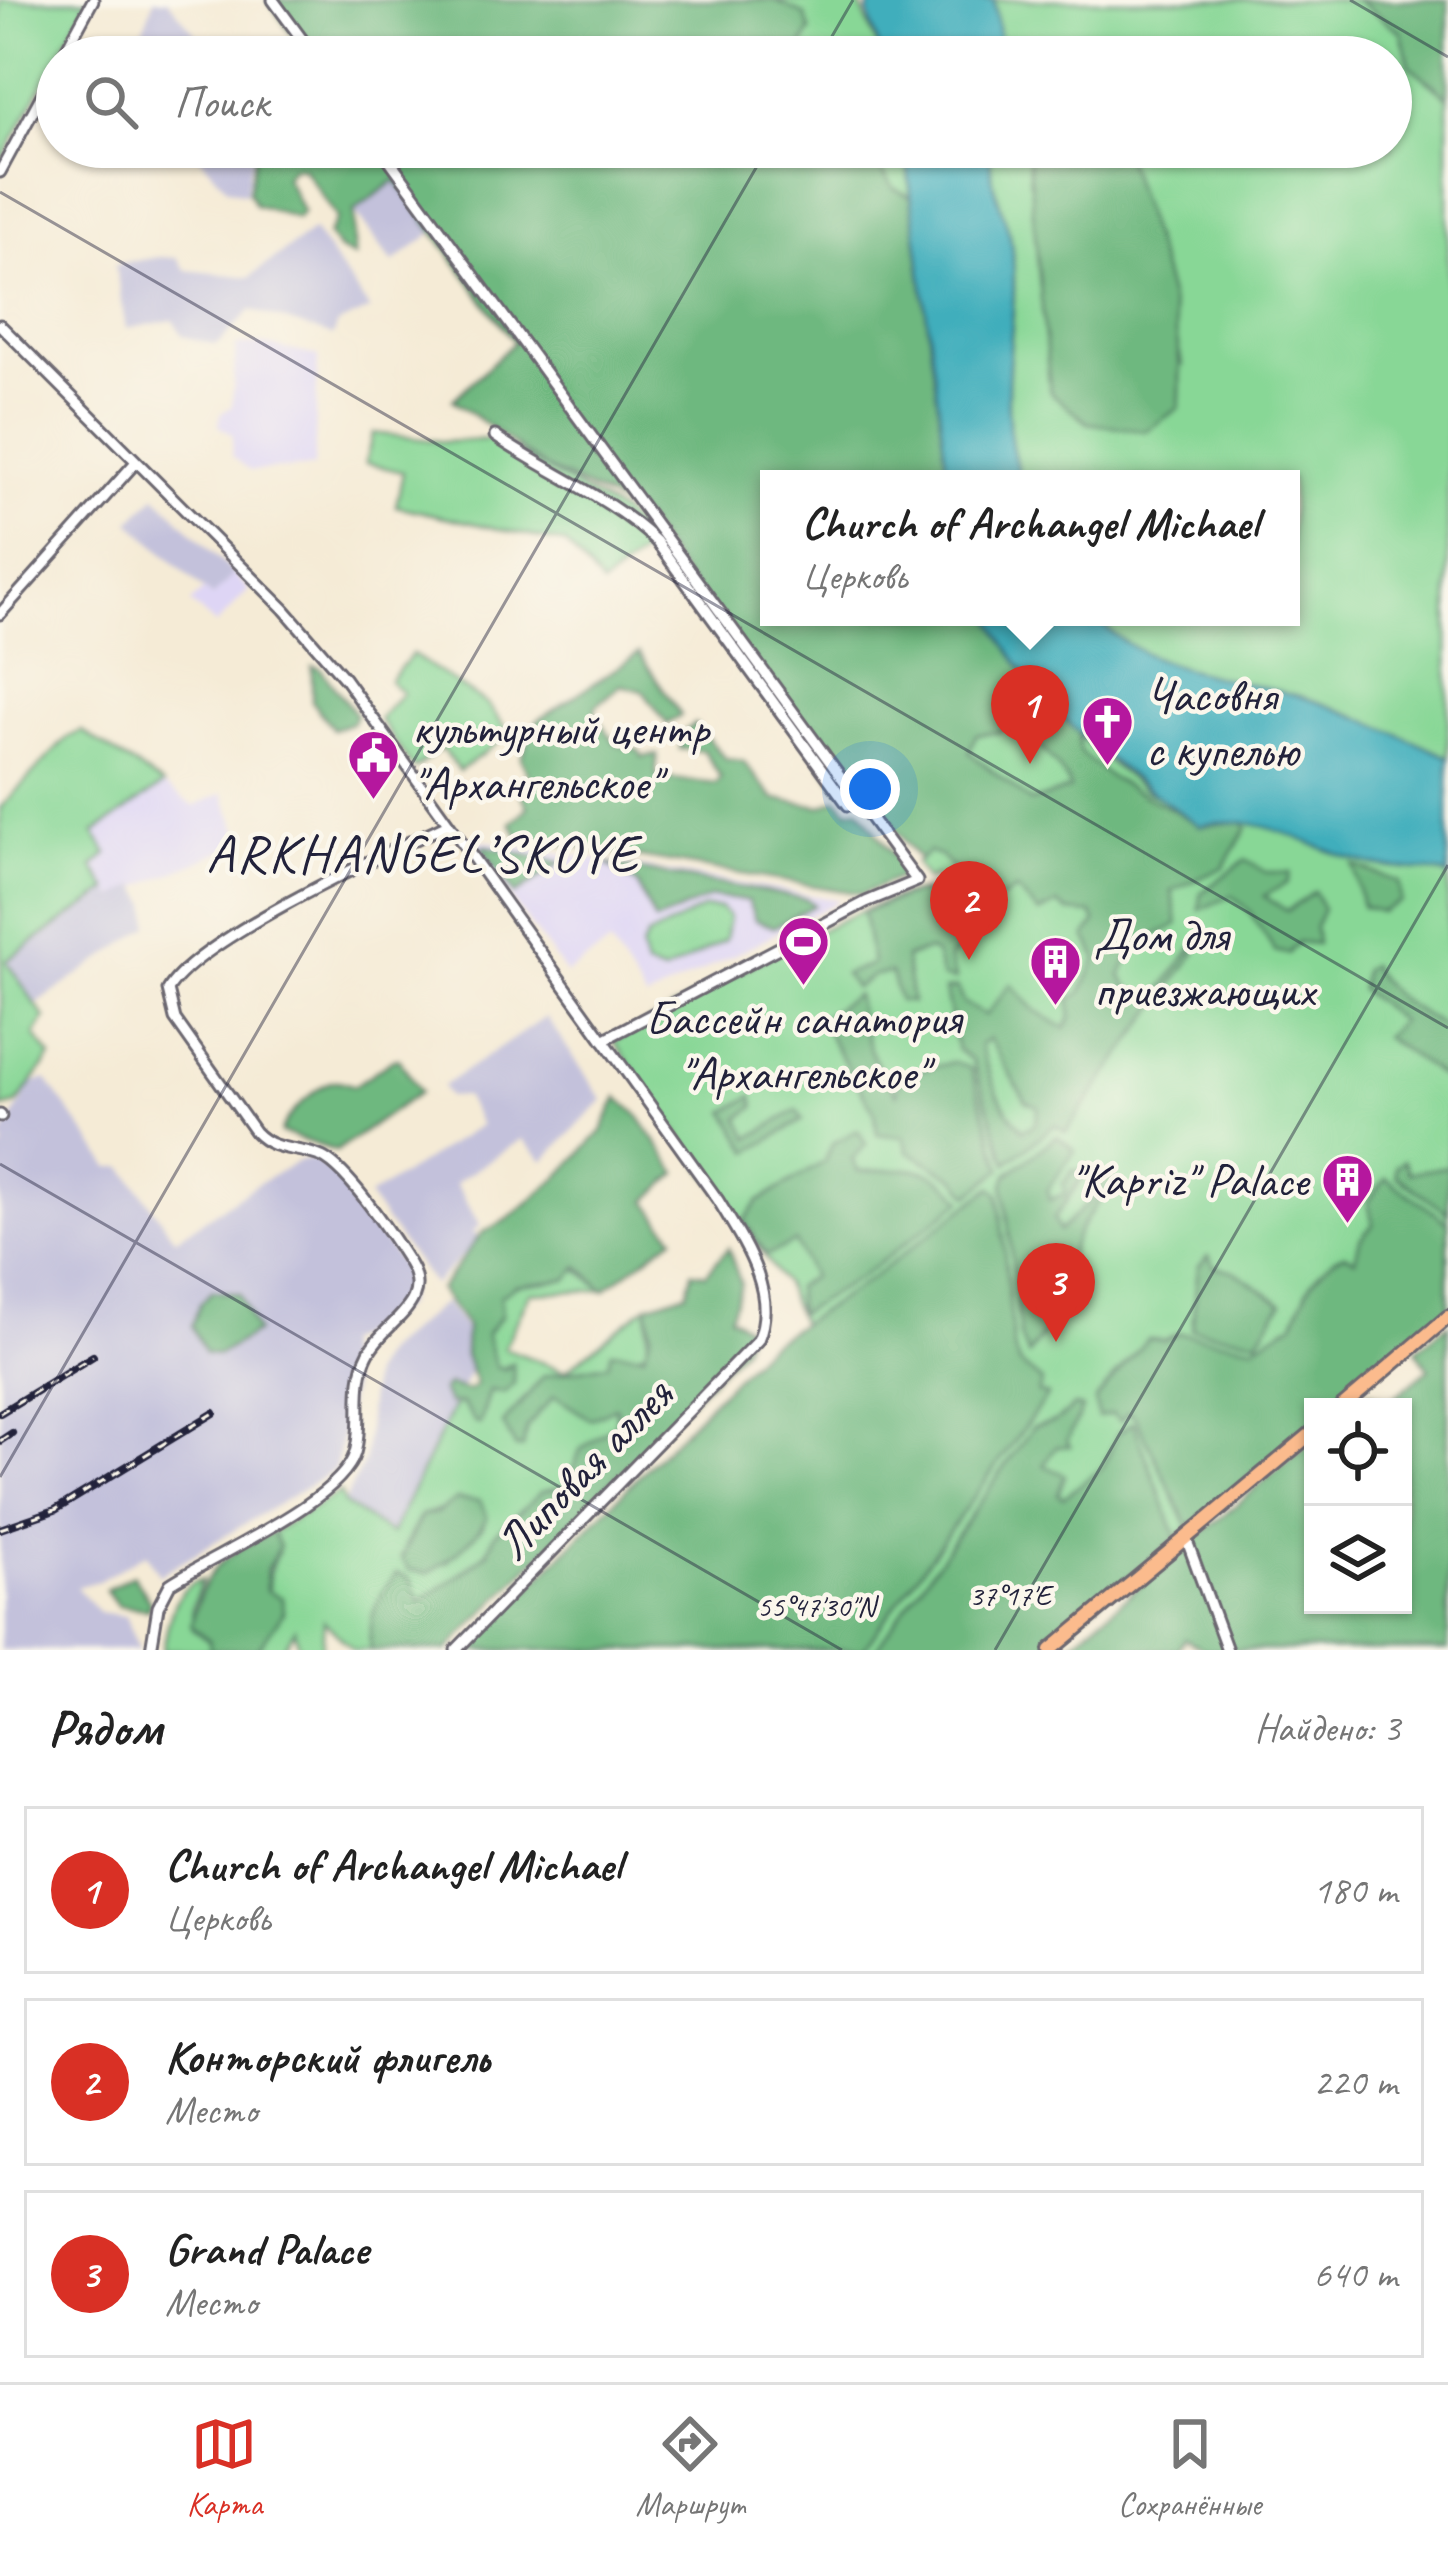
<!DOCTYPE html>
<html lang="ru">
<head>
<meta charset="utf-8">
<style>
	body { margin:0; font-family:Caveat,sans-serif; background:#f6f6f6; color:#222 }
	.controls { position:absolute; right:36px; bottom:36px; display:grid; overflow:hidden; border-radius:0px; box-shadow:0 3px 9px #0004 }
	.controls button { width:108px; height:108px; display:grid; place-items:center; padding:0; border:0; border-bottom:3px solid #e0e0e0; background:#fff; color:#222; font:60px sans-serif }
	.you { position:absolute; left:870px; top:789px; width:42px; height:42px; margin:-30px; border:9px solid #fff; border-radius:50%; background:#1a73e8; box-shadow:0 0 0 18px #1a73e833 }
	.badge { display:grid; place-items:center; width:78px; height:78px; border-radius:50%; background:#d93025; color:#fff; font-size:39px; font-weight:700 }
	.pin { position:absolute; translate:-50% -99px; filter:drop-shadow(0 3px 6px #0008) }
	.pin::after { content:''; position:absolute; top:63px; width:42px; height:36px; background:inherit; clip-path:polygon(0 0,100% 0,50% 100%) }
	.popup { position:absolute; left:760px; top:470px; width:540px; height:156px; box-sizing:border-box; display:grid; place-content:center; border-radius:0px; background:#fff; filter:drop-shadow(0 3px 9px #0005); font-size:39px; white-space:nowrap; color:#767676 }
	.popup b { font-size:45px; color:#222 }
	.popup::after { content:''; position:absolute; left:50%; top:100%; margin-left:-24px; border:24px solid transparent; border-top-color:#fff }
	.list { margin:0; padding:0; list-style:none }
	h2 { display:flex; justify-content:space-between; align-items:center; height:156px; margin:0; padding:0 48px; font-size:51px }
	h2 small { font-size:39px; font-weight:400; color:#767676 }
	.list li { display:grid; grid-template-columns:78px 1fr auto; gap:36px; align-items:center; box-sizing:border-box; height:168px; margin:0 24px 24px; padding:0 24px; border:3px solid #e0e0e0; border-radius:0px }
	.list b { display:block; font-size:45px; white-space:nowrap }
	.list p { margin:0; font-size:39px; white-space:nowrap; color:#767676 }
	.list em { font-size:39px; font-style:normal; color:#767676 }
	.icon { flex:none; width:66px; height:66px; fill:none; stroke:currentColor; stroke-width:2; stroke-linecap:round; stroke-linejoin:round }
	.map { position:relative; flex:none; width:1448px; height:1650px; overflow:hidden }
	.search { position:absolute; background:#fff; box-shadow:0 3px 9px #0004; left:36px; right:36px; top:36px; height:132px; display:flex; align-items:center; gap:30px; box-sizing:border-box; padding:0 42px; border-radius:66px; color:#767676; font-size:45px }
	.sheet { height:732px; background:#fff }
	nav { display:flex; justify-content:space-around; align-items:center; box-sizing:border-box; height:168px; border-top:3px solid #e0e0e0; background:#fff; font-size:33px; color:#767676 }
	nav a { display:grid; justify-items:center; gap:6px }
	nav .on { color:#d93025 }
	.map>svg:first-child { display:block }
	.built { fill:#ded5f5 }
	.industrial { fill:#c3c1db }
	.green { fill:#88d796; stroke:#557c68; stroke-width:3; fill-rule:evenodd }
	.forest { fill:#6eb87f; stroke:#486d5d; stroke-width:3; fill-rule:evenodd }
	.water { fill:#40aebc; stroke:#31687c; stroke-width:3 }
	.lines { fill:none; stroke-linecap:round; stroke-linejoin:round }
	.minor-casing { stroke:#6c6871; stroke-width:15 }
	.major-casing { stroke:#6c6871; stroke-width:18 }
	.minor { stroke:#fff; stroke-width:9 }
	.major { stroke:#fbbb8d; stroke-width:12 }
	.rail-casing { stroke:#22223b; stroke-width:8 }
	.rail { stroke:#fbf7ec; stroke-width:3; stroke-dasharray:9; stroke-linecap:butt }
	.ticks { fill:none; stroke:#22223b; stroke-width:3; stroke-opacity:0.45 }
	.labels { text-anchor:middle; stroke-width:9; stroke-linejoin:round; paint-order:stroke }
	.poi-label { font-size:48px; fill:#22223b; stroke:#fbf7ec; text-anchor:start }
	.street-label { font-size:48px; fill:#22223b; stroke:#fbf7ec }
	.quarter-label { font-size:54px; letter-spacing:3px; fill:#22223b; stroke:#fbf7ec }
	.ticks-label { font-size:30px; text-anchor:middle; fill:#22223b; stroke:#fbf7ec; stroke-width:9; stroke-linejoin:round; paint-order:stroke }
</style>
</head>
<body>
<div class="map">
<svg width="1448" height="1650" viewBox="0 0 1448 1650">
	<rect width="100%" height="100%" fill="#fbf7ec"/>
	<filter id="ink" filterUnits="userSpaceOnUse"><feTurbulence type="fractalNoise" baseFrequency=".00833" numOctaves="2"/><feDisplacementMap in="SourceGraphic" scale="24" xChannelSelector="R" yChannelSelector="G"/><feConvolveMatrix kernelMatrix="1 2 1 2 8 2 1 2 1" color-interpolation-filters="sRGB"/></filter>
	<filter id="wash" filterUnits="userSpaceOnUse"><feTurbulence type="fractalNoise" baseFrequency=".004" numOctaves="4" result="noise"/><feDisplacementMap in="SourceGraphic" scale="48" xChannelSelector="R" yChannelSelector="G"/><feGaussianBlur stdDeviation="2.7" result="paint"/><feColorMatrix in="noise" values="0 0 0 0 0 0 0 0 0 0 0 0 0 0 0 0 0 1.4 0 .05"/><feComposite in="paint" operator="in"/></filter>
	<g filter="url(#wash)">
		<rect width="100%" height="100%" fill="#f5ebd6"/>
		<path class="built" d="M261 344 318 356 314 467 250 471 232 456 233 435 219 426 220 414 232 406 236 346Z
			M234 574 249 590 216 625 190 603 204 590 212 597Z
			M163 785 194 806 223 793 243 842 114 898 92 866 108 854 94 833Z
			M467 838 840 900 646 1000 610 944 566 974Z"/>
		<path class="industrial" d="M154 0H168L215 57H133Z
			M191 147H254L245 194 227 188Z
			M396 180 434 232 393 263 354 211Z
			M313 230 370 310 338 324 333 336 251 310 217 345 183 336 173 320 126 329 115 264 160 257 177 258 186 270 250 277Z
			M156 495 234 574 212 597 130 522Z
			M137 885 148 903 150 926 37 1004 5 961 109 890 115 898Z
			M546 1017 603 1100 544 1161 522 1139 455 1183 480 1225 473 1232 479 1239 433 1285 368 1197 480 1125 464 1096 448 1097 442 1086Z
			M46 1079 110 1167H124L175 1239 252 1187 300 1160 314 1159 334 1173 408 1274 410 1285 405 1305 391 1318 342 1343 351 1388 335 1470 159 1575 146 1553 99 1581 76 1587 99 1612 125 1616 139 1650H0V1154L5 1144 0 1141 32 1084Z
			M444 1302 481 1349 391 1534 343 1504 365 1460 371 1375 383 1353Z"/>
		<path class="green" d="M0 0H88L0 164Z
			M774 0H858L882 57H808L802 48 810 30Z
			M994 0H1357L1401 32 1410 66 1448 97V757C1400 735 1352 712 1302 697 1238 677 1141 673 1097 617H1291V479H1021C992 401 1022 327 1012 247 1008 217 984 177 992 147H1038L1027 149 1041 289 1183 365 1125 155 1117 147H1391V57H1002Z
			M865 147H905L911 197 894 189Z
			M373 433 446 442 494 439 621 513 653 544 602 586 566 544 396 506 403 472 365 463Z
			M412 654 488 705 510 734 459 771 441 748 416 768 411 766 379 719 402 693 389 681Z
			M1037 693 1095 752 1148 793 1263 824 1338 852 1448 875V1309L1332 1407H1313V1424L1041 1650H469L767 1345 801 1324 784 1284 614 1041C669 1012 888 881 936 891L939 881 934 876 927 881 915 863 919 859 858 779Z
			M82 731 163 785 94 833 108 854 93 867 109 890 6 961 45 1018 35 1035 51 1057 17 1104 2 1108 0 808 67 738Z
			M704 908H720L729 917 725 940 664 973 646 967 641 949 647 937Z
			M574 1266 604 1290 530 1293 504 1348 565 1371 648 1305V1348L637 1354 611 1352 608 1364 544 1376 503 1424 523 1447 526 1428 554 1396 590 1418 616 1407V1427L571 1470 568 1485 542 1491 495 1534 486 1553 427 1600 414 1599 409 1579 397 1573C376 1595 370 1621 371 1650H354L324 1621 322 1650H299L295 1629 283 1650H257C279 1619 257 1584 278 1552L273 1532 340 1492 344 1504 391 1534 453 1408 457 1402 483 1414 490 1390 504 1393 514 1383 511 1364 501 1369 493 1363 486 1334 502 1315 500 1296 516 1285 567 1279ZM472 1501 483 1526 446 1563 405 1545 421 1515Z
			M202 1580 192 1607 193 1630 209 1640 211 1650H163C168 1624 172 1585 202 1580Z"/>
		<path class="forest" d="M268 0H774L805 15 810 30 802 47 808 57H284L300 45Z
			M1357 0H1448V97L1410 66 1401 32Z
			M257 147H865L894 188 911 197 948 479H769V617H991L1037 693 1078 732 1079 750C1118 792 1153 794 1200 826L1243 821 1247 828 1224 867 1172 891 1178 924C1144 944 1139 931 1121 976L1135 995 1158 994 1192 948 1196 952 1066 1132 1055 1125 1007 1163 972 1060 957 1050 945 990 957 988 964 1004 986 1015 1011 984 1035 1010 1065 1028 1071 1018 1070 999 1081 993 1097 958 1086 936 1096 922 1092 914 1069 912 1058 904 1039 913 1016 890 990 906 940 856 928 852 919 860 858 780 840 789 639 514 542 466 453 400 514 342 396 180 354 211V257L339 250 328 235 337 218 303 168 293 167 285 177 303 212 297 218 255 205 248 192ZM1015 718C1027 733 1068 774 1070 789L1031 802 969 752 976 735 1000 732ZM989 1039 1026 1101 1039 1107 1035 1124 1023 1130C999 1104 990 1078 980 1045Z
			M1117 147 1125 155C1150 235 1188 324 1179 408L1146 431 1088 423 1050 392 1027 149Z
			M639 653 681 715 667 724 643 691 621 685 596 706 595 714 617 745 639 750 642 757 657 755 656 777 716 784 721 778 704 751 680 749 682 733 695 724 726 759 743 761 774 799 822 806 837 799 848 810 859 808 907 874 862 894 519 837 511 823 528 807 520 792 531 780 521 758 537 721Z
			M312 666 320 668 356 715 352 723 333 729 312 702Z
			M486 846 567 864 556 866 515 895 482 848Z
			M1245 860 1266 872 1290 873 1287 883 1264 896 1287 911 1314 892 1323 909 1315 927 1317 944 1298 942 1288 954 1275 951 1249 911 1232 896 1200 910 1201 893Z
			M606 864 807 899 814 905 774 927 755 920 748 901 711 897 655 922 637 884Z
			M1353 865 1399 882 1401 901 1381 912 1362 907Z
			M915 893 953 898 958 916 969 923 968 940 949 959 956 980 942 978 935 954 928 950 905 958 912 1002 899 1001 891 973 874 975 855 988 844 974 872 964 863 912Z
			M1370 965C1387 996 1418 1011 1448 1029V1089L1447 1081 1384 1036 1400 1021 1360 989 1363 970Z
			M856 994C864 1036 869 1059 897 1094L899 1075 955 1062 971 1069 1002 1169 969 1195 958 1180 908 1151 904 1137 877 1134 875 1113 823 1026V1017Z
			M393 1059H399L420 1092 336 1151 281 1133C281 1121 318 1083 335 1081 341 1080 348 1084 354 1086Z
			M753 1096 755 1107 740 1118 750 1138 797 1110 803 1120 750 1152 726 1112Z
			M618 1097 637 1114 678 1173 647 1201 674 1237 604 1290 579 1266 568 1279 516 1285 500 1296 502 1315 486 1334 496 1367 506 1369 513 1363 514 1383 504 1393 490 1390 480 1424 475 1423 462 1404 448 1403 442 1390 448 1385 468 1391 476 1385 465 1355 466 1326 439 1290 482 1233 510 1218 558 1178 602 1131Z
			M858 1130 866 1144 852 1160 858 1171C906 1172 925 1156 963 1200L862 1276 798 1314 795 1287 812 1277 795 1242 767 1255 744 1221 758 1202 824 1162 833 1143Z
			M1057 1136 1075 1151 1047 1190 1049 1200 1065 1194 1063 1184 1073 1170 1086 1172 1054 1219 1059 1231 1094 1198 1103 1173 1114 1182C1095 1208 1050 1255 1078 1287L1028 1355 1020 1337 1004 1185 1007 1175Z
			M1404 1161 1409 1173 1448 1166V1213L1396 1176V1166Z
			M1386 1178 1448 1222V1309L1332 1407H1313V1424L1189 1528 1136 1418 1128 1412 1121 1421 1112 1414 1098 1417 1095 1400 1147 1339 1164 1340 1179 1333 1254 1346 1294 1322C1303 1297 1315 1265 1345 1254L1355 1259 1360 1239 1373 1224 1368 1202Z
			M992 1187 999 1194 1014 1350 1019 1363 1042 1382 1038 1393 1048 1395 863 1650H469L767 1345 866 1282Z
			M728 1248 741 1284 730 1316 747 1327 743 1347 448 1650H371C366 1623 377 1594 397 1573L410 1579 420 1601 467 1570 487 1553 495 1534 542 1491 568 1485 580 1450 619 1421 616 1407 590 1419 554 1396 526 1428 523 1448H516L503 1424 544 1376 608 1364 611 1351 644 1354 651 1333 648 1305 687 1292 692 1272 706 1274Z
			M1209 1256 1214 1266 1234 1271 1282 1303 1258 1340 1192 1329 1198 1267Z
			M212 1291 239 1294 256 1332 218 1355 205 1353 192 1326 200 1304Z
			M1448 1324V1650H1204L1185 1639 1177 1650H1064L1313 1440V1605H1403V1407H1352L1369 1393 1390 1401 1429 1369 1416 1350Z
			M1074 1406 1082 1409 1067 1441 1070 1446 1056 1447 1044 1465 1065 1475 1058 1494 1064 1497 1103 1467 1118 1433 1133 1422 1177 1538 1041 1650H875L1033 1427 1055 1422Z
			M457 1499 480 1501 487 1517C478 1537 447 1562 428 1573L409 1570 401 1558 422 1515 437 1513Z
			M273 1532 279 1547 267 1569 266 1590 282 1598 283 1613 257 1650H211L209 1640 191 1626C202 1572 221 1555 273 1532Z
			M133 1575 150 1602 148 1609 118 1606 106 1590Z"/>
		<path class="water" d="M870 0H994L1002 57H882L868 13Z
			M905 147H992C984 177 1008 217 1012 247 1021 327 992 401 1021 479H948Z
			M991 617H1097C1141 673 1238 677 1302 697 1352 712 1400 735 1448 757V875C1423 869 1399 870 1373 865 1314 853 1266 809 1200 826 1118 769 1036 711 991 617Z"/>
	</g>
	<g filter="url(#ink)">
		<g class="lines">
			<defs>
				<path id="minor" d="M273 0 315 57
					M62 57 93 0
					M380 147 917 881 866 902 603 1040
					M0 172 57 67
					M0 325 284 609 345 679 718 1200C742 1240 779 1292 758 1340L456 1650
					M495 436C548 473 609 496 656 541L848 805 862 803
					M0 614 136 462
					M0 1115 1 1116
					M1186 1538 1227 1650
					M151 1650 158 1607 170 1584C214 1555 341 1501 355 1453 364 1421 352 1384 368 1354 383 1322 435 1305 409 1263 392 1236 349 1170 322 1157 297 1146 275 1153 255 1132L175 1019 168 990C199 938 386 853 446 825"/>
				<path id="major" d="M1342 1407 1448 1317
					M1051 1650 1313 1432"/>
			</defs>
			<use href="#minor" class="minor-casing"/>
			<use href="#major" class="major-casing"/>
			<use href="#minor" class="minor"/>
			<use href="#major" class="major"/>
			<defs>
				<path id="rail" d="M0 1413 93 1356
					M0 1441 12 1433
					M0 1529 55 1510 214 1413"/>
			</defs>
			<use href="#rail" class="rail-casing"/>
			<use href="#rail" class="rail"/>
		</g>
	</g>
	<path class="ticks" d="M1350 0 1448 57M820 57 853 0M0 192 1448 1028M0 1164 842 1650M0 1477 768 147M995 1650 1448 865"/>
	<defs>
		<symbol id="church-pin" viewBox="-11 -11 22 30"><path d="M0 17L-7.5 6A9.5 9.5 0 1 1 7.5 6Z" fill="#b5179e" stroke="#fbf7ec"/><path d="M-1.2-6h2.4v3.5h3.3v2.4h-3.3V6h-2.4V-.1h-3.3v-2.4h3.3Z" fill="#fff"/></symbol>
		<symbol id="civic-pin" viewBox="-11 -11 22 30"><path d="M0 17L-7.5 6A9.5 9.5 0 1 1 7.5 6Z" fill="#b5179e" stroke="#fbf7ec"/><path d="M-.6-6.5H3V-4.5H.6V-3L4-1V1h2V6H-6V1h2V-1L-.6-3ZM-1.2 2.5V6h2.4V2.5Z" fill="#fff"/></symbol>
		<symbol id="stadium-pin" viewBox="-11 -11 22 30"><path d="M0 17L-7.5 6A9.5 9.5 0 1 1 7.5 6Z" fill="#b5179e" stroke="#fbf7ec"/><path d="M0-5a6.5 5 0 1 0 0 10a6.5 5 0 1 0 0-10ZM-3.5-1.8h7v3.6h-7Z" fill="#fff"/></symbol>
		<symbol id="building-pin" viewBox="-11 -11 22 30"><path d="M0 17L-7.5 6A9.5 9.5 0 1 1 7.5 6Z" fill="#b5179e" stroke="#fbf7ec"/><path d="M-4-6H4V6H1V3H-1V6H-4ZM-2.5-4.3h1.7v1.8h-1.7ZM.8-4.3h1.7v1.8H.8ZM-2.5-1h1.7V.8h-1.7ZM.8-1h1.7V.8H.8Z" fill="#fff"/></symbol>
	</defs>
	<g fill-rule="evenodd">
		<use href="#church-pin" x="1078" y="692" width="59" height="81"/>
		<use href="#civic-pin" x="344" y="726" width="59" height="81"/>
		<use href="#stadium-pin" x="774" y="912" width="59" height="81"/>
		<use href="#building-pin" x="1026" y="932" width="59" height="81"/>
		<use href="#building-pin" x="1318" y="1150" width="59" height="81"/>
	</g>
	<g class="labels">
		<g class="poi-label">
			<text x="1146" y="711">Часовня<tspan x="1146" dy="55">с купелью</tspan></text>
			<text x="412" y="744">культурный центр<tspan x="412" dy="55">"Архангельское"</tspan></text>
			<text x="1094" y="951">Дом для<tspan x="1094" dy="55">приезжающих</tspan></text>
			<text x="803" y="1034" text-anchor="middle">Бассейн санатория<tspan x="803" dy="55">"Архангельское"</tspan></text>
			<text x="1308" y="1196" text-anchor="end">"Kapriz" Palace</text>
		</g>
		<g class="street-label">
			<text transform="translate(583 1468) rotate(-46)" y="17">Липовая аллея</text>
		</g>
		<g class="quarter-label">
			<text x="423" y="871">ARKHANGEL’SKOYE</text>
		</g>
	</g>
	<g class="ticks-label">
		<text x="1010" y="1605">37°17'E</text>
		<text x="816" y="1616">55°47'30"N</text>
	</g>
</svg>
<div class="controls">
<button><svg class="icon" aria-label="locate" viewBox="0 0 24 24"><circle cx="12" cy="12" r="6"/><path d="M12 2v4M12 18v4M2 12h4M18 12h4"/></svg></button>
<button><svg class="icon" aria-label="layers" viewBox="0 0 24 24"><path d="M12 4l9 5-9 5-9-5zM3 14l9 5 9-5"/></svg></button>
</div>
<div class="you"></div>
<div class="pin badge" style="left:1030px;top:764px">1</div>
<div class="popup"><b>Church of Archangel Michael</b>Церковь</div>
<div class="pin badge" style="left:969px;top:960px">2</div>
<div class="pin badge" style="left:1056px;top:1342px">3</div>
<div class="search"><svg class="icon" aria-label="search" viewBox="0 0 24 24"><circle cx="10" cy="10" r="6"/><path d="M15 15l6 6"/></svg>Поиск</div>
</div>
<section class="sheet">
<h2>Рядом<small>Найдено: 3</small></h2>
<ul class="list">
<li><span class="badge">1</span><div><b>Church of Archangel Michael</b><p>Церковь</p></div><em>180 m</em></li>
<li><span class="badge">2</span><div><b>Конторский флигель</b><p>Место</p></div><em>220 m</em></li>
<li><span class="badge">3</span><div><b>Grand Palace</b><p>Место</p></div><em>640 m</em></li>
</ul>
</section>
<nav>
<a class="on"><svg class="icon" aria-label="map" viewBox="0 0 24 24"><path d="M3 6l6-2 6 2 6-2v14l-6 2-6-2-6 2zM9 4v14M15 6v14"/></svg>Карта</a>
<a><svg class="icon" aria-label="directions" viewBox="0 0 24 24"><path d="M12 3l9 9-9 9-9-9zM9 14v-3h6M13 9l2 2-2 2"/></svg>Маршрут</a>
<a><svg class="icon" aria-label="saved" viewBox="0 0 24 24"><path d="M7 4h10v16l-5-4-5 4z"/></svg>Сохранённые</a>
</nav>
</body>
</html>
